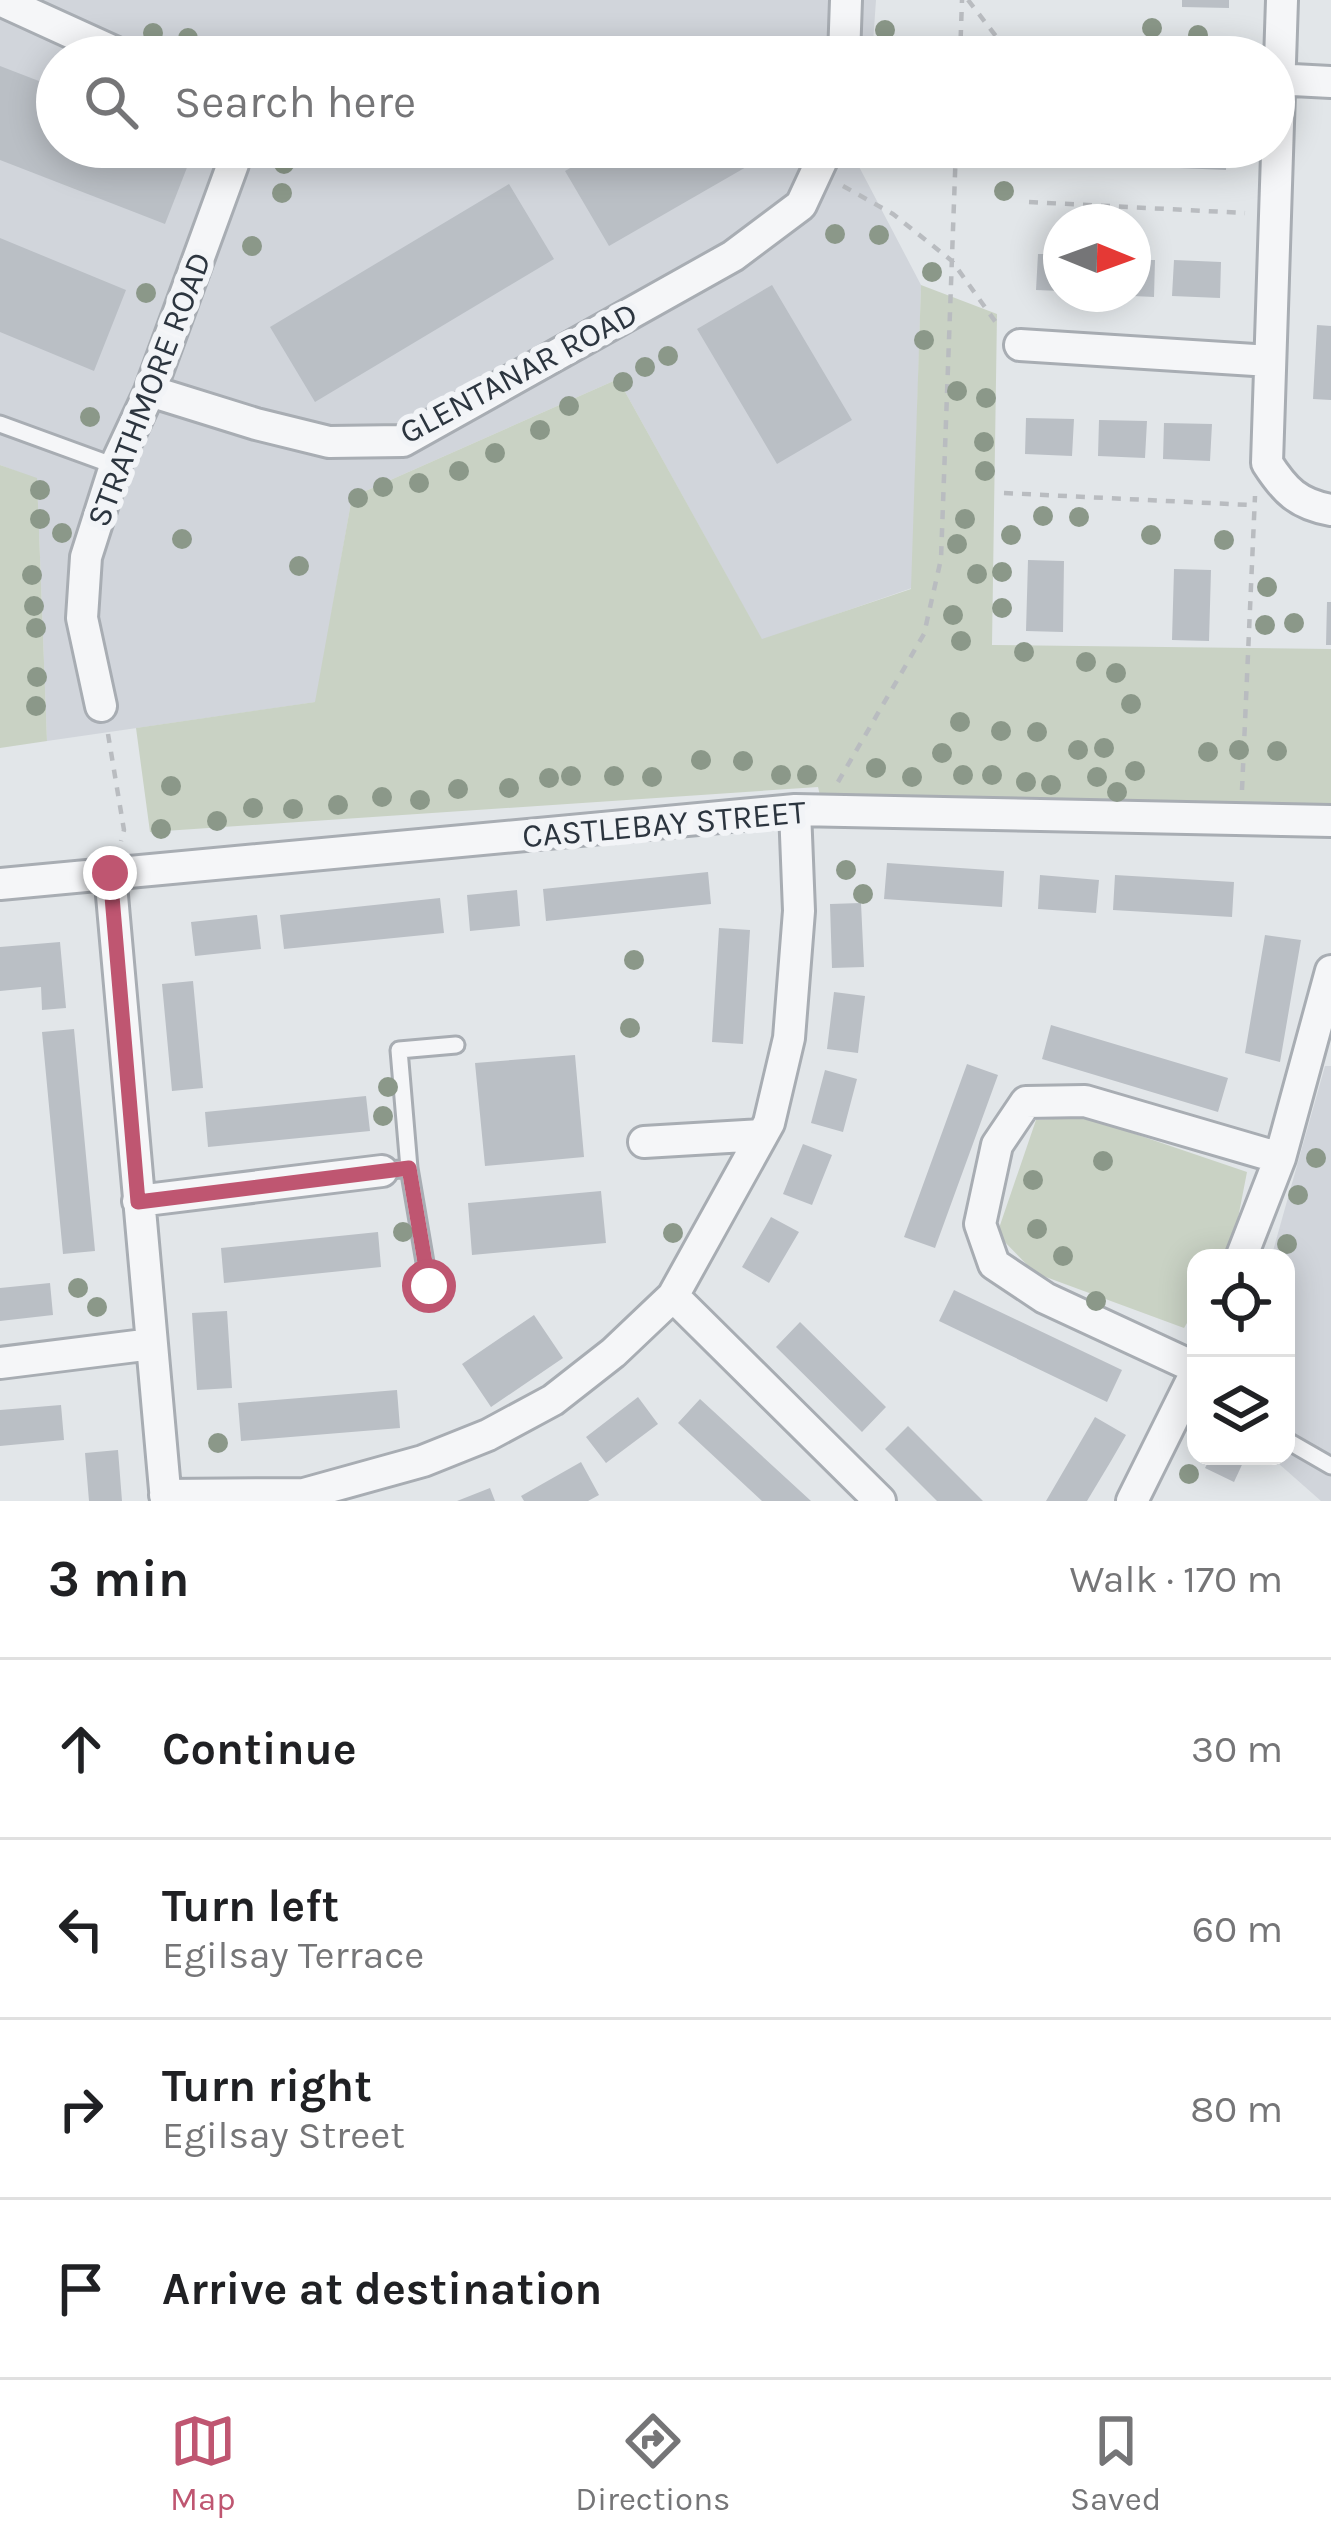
<!DOCTYPE html>
<html lang="en">
<head>
<meta charset="utf-8">
<style>
	body { margin:0; font-family:Karla,sans-serif; background:#f6f6f6; color:#202124 }
	.controls { position:absolute; right:36px; bottom:36px; display:grid; overflow:hidden; border-radius:24px; box-shadow:0 6px 30px #0003 }
	.controls button { width:108px; height:108px; display:grid; place-items:center; padding:0; border:0; border-bottom:3px solid #e0e0e0; background:#fff; color:#202124; font:60px sans-serif }
	.compass { position:absolute; left:1043px; top:204px; width:108px; height:108px; border-radius:50%; background:#fff; box-shadow:0 6px 30px #0003; rotate:91deg }
	.stop { position:absolute; width:36px; height:36px; margin:-27px; border:9px solid #bf5671; border-radius:50%; background:#fff }
	.stop.end { background:#bf5671; border-color:#fff; box-shadow:0 3px 12px #0008 }
	.list { margin:0; padding:0; list-style:none }
	h2 { display:flex; justify-content:space-between; align-items:center; height:156px; margin:0; padding:0 48px; font-size:51px }
	h2 small { font-size:39px; font-weight:400; color:#757577 }
	.list li { display:grid; grid-template-columns:78px 1fr auto; gap:36px; align-items:center; box-sizing:border-box; height:180px; padding:0 48px; border-top:3px solid #e0e0e0 }
	.list b { display:block; font-size:45px; white-space:nowrap }
	.list p { margin:0; font-size:39px; white-space:nowrap; color:#757577 }
	.list em { font-size:39px; font-style:normal; color:#757577 }
	.icon { flex:none; width:66px; height:66px; fill:none; stroke:currentColor; stroke-width:2; stroke-linecap:round; stroke-linejoin:round }
	.map { position:relative; flex:none; width:1331px; height:1501px; overflow:hidden }
	.search { position:absolute; background:#fff; box-shadow:0 6px 30px #0003; left:36px; right:36px; top:36px; height:132px; display:flex; align-items:center; gap:30px; box-sizing:border-box; padding:0 42px; border-radius:66px; color:#757577; font-size:45px }
	.sheet { height:876px; background:#fff }
	nav { display:flex; justify-content:space-around; align-items:center; box-sizing:border-box; height:168px; border-top:3px solid #e0e0e0; background:#fff; font-size:33px; color:#757577 }
	nav a { display:grid; justify-items:center; gap:6px }
	nav .on { color:#bf5671 }
	.map>svg:first-child { display:block }
	.built { fill:#d1d5db }
	.green { fill:#c9d2c4 }
	.building { fill:#babfc5 }
	.lines { fill:none; stroke-linecap:round; stroke-linejoin:round }
	.lane-casing { stroke:#a8adb3; stroke-width:21 }
	.street-casing { stroke:#a8adb3; stroke-width:36 }
	.path { stroke:#b9bcc0; stroke-width:4.5; stroke-dasharray:9 9; stroke-linecap:butt }
	.lane { stroke:#f5f6f8; stroke-width:15 }
	.street { stroke:#f5f6f8; stroke-width:30 }
	.tree { fill:#8b9889 }
	.route { stroke:#bf5671; stroke-width:15 }
	.labels { text-anchor:middle; stroke-width:12; stroke-linejoin:round; paint-order:stroke }
	.street-label { font-size:33px; fill:#2c353f; stroke:#f2f4f7 }
</style>
</head>
<body>
<div class="map">
<svg width="1331" height="1501" viewBox="0 0 1331 1501">
	<rect width="100%" height="100%" fill="#e2e6e9"/>
	<path class="built" d="M0 0H876L872 57H57V147H857L855 159 921 285 912 588 762 640 618 379 352 497 316 702 47 741 37 479 0 465Z
		M1325 1066H1331V1501H1321L1270 1456H1286V1258H1271Z"/>
	<path class="green" d="M921 285 997 314 992 645 1331 649V830L827 825 818 787 150 832 136 728 315 702 352 497 618 379 762 639 911 589Z
		M0 465 37 478 47 741 0 748Z
		M1085 1117 1247 1172 1232 1249 1226 1258H1196V1308L1184 1328 1035 1273 997 1234 1036 1120Z"/>
	<path class="building" d="M1182 0H1229V8L1182 7Z
		M0 66 57 88V147H195L165 224 0 160Z
		M607 147H763L767 155 609 246 565 171Z
		M1044 147H1092L1091 163 1044 161Z
		M1109 147H1156L1155 165 1108 163Z
		M1179 147H1227L1226 170 1179 168Z
		M509 184 554 259 315 402 270 327Z
		M0 238 126 290 94 371 0 332Z
		M1038 254H1061V291L1036 290Z
		M1133 260H1155L1154 297 1133 296Z
		M1174 260 1221 262 1220 298 1172 296Z
		M772 285 852 420 777 464 697 329Z
		M1317 325 1331 326V400L1313 399Z
		M1026 418 1074 419 1072 456 1025 454Z
		M1099 420 1147 421 1145 458 1098 456Z
		M1164 423 1212 424 1210 461 1163 459Z
		M1028 560 1064 561 1063 632 1026 631Z
		M1174 569 1211 570 1209 641 1172 640Z
		M1327 602H1331V645H1326Z
		M887 863 1004 871 1002 907 884 899Z
		M708 872 711 904 546 921 543 889Z
		M1040 875 1099 880 1096 913 1038 909Z
		M1115 875 1234 882 1232 917 1113 910Z
		M517 890 520 926 470 931 467 895Z
		M440 898 444 933 284 949 280 915Z
		M861 903 864 967 832 968 830 904Z
		M257 915 261 949 195 956 191 922Z
		M719 928 750 930 743 1044 712 1042Z
		M1265 935 1301 940 1280 1062 1245 1053Z
		M60 942 66 1008 42 1010 41 987 0 991V947Z
		M193 981 203 1088 172 1091 162 984Z
		M834 992 865 996 858 1053 827 1049Z
		M1051 1025 1228 1078 1218 1112 1042 1059Z
		M74 1029 95 1251 63 1254 42 1032Z
		M575 1055 584 1157 485 1166 475 1063Z
		M967 1064 998 1075 935 1248 904 1237Z
		M825 1070 857 1079 843 1132 811 1123Z
		M366 1096 370 1131 208 1147 205 1112Z
		M803 1144 832 1155 812 1205 783 1194Z
		M601 1191 606 1243 472 1255 468 1203Z
		M771 1217 799 1232 769 1283 742 1267Z
		M378 1232 381 1267 224 1283 221 1248Z
		M50 1283 53 1315 0 1321V1288Z
		M954 1290 1122 1370 1107 1402 939 1321Z
		M227 1311 232 1388 197 1390 192 1313Z
		M534 1315 563 1358 491 1407 462 1364Z
		M800 1322 886 1407 862 1432 776 1347Z
		M397 1390 400 1428 241 1441 238 1403Z
		M638 1397 658 1424 606 1463 586 1437Z
		M700 1399 811 1501H762L678 1423Z
		M61 1405 64 1440 0 1446V1410Z
		M1095 1417 1126 1435 1111 1461 1087 1501H1046Z
		M908 1426 983 1501H937L885 1449Z
		M118 1450 122 1501H89L85 1453Z
		M1211 1456H1246L1234 1482 1205 1468Z
		M581 1462 599 1495 588 1501H524L521 1496Z
		M490 1488 495 1501H457Z"/>
	<g class="lines">
		<defs>
			<path id="lane" d="M0 424 115 466
				M409 1168 429 1286 436 1298
				M382 1171 409 1168 399 1050 456 1045
				M1286 1440 1331 1466"/>
			<path id="street" d="M0 0 125 57
				M1282 0 1267 463C1285 491 1298 504 1331 510
				M844 57 846 0
				M1274 79 1331 82
				M1020 345 1270 361
				M150 391 256 424 329 442 403 441 733 256 801 205 828 147
				M101 706 82 618 86 557 115 466 150 391 233 164V147
				M110 873 166 1501
				M0 884 795 810 1331 821
				M644 1142 762 1135
				M138 1201 382 1171
				M1241 1258 1280 1158 1331 971
				M673 1296 880 1501
				M0 1363 152 1344
				M1196 1368 1045 1298 994 1264 980 1224 997 1145 1026 1102 1085 1101 1280 1158
				M165 1495 304 1494 423 1461 488 1435 553 1400 613 1353 673 1296 769 1123 789 1038 799 911 795 810
				M1132 1501 1196 1372"/>
		</defs>
		<use href="#lane" class="lane-casing"/>
		<use href="#street" class="street-casing"/>
		<path class="path" d="M968 0 1012 57
			M960 57 962 0
			M843 186 893 214 952 261 997 324
			M1029 202 1245 213
			M1004 493 1250 505
			M108 734 124 830 121 841
			M838 782 924 634 941 559 956 147
			M1242 790 1255 496"/>
		<use href="#lane" class="lane"/>
		<use href="#street" class="street"/>
	</g>
	<g class="tree">
		<circle cx="1152" cy="28" r="10"/>
		<circle cx="885" cy="30" r="10"/>
		<circle cx="153" cy="33" r="10"/>
		<circle cx="1198" cy="35" r="10"/>
		<circle cx="188" cy="38" r="10"/>
		<circle cx="284" cy="164" r="10"/>
		<circle cx="1004" cy="191" r="10"/>
		<circle cx="282" cy="193" r="10"/>
		<circle cx="835" cy="234" r="10"/>
		<circle cx="879" cy="235" r="10"/>
		<circle cx="252" cy="246" r="10"/>
		<circle cx="932" cy="272" r="10"/>
		<circle cx="146" cy="293" r="10"/>
		<circle cx="924" cy="340" r="10"/>
		<circle cx="668" cy="356" r="10"/>
		<circle cx="645" cy="367" r="10"/>
		<circle cx="623" cy="382" r="10"/>
		<circle cx="957" cy="391" r="10"/>
		<circle cx="986" cy="398" r="10"/>
		<circle cx="569" cy="406" r="10"/>
		<circle cx="90" cy="417" r="10"/>
		<circle cx="540" cy="430" r="10"/>
		<circle cx="984" cy="442" r="10"/>
		<circle cx="495" cy="453" r="10"/>
		<circle cx="459" cy="471" r="10"/>
		<circle cx="985" cy="471" r="10"/>
		<circle cx="419" cy="483" r="10"/>
		<circle cx="383" cy="487" r="10"/>
		<circle cx="40" cy="490" r="10"/>
		<circle cx="358" cy="498" r="10"/>
		<circle cx="1043" cy="516" r="10"/>
		<circle cx="1079" cy="517" r="10"/>
		<circle cx="40" cy="519" r="10"/>
		<circle cx="965" cy="519" r="10"/>
		<circle cx="62" cy="533" r="10"/>
		<circle cx="1011" cy="535" r="10"/>
		<circle cx="1151" cy="535" r="10"/>
		<circle cx="182" cy="539" r="10"/>
		<circle cx="1224" cy="540" r="10"/>
		<circle cx="957" cy="544" r="10"/>
		<circle cx="299" cy="566" r="10"/>
		<circle cx="1002" cy="572" r="10"/>
		<circle cx="977" cy="574" r="10"/>
		<circle cx="32" cy="575" r="10"/>
		<circle cx="1267" cy="587" r="10"/>
		<circle cx="34" cy="606" r="10"/>
		<circle cx="1002" cy="608" r="10"/>
		<circle cx="953" cy="615" r="10"/>
		<circle cx="1294" cy="623" r="10"/>
		<circle cx="1265" cy="625" r="10"/>
		<circle cx="36" cy="628" r="10"/>
		<circle cx="961" cy="641" r="10"/>
		<circle cx="1024" cy="652" r="10"/>
		<circle cx="1086" cy="662" r="10"/>
		<circle cx="1116" cy="673" r="10"/>
		<circle cx="37" cy="677" r="10"/>
		<circle cx="1131" cy="704" r="10"/>
		<circle cx="36" cy="706" r="10"/>
		<circle cx="960" cy="722" r="10"/>
		<circle cx="1001" cy="731" r="10"/>
		<circle cx="1037" cy="732" r="10"/>
		<circle cx="1104" cy="748" r="10"/>
		<circle cx="1078" cy="750" r="10"/>
		<circle cx="1239" cy="750" r="10"/>
		<circle cx="1277" cy="751" r="10"/>
		<circle cx="1208" cy="752" r="10"/>
		<circle cx="942" cy="753" r="10"/>
		<circle cx="701" cy="760" r="10"/>
		<circle cx="743" cy="761" r="10"/>
		<circle cx="876" cy="768" r="10"/>
		<circle cx="1135" cy="771" r="10"/>
		<circle cx="781" cy="775" r="10"/>
		<circle cx="807" cy="775" r="10"/>
		<circle cx="963" cy="775" r="10"/>
		<circle cx="992" cy="775" r="10"/>
		<circle cx="571" cy="776" r="10"/>
		<circle cx="614" cy="776" r="10"/>
		<circle cx="652" cy="777" r="10"/>
		<circle cx="912" cy="777" r="10"/>
		<circle cx="1097" cy="777" r="10"/>
		<circle cx="549" cy="778" r="10"/>
		<circle cx="1026" cy="782" r="10"/>
		<circle cx="1051" cy="785" r="10"/>
		<circle cx="171" cy="786" r="10"/>
		<circle cx="509" cy="788" r="10"/>
		<circle cx="458" cy="789" r="10"/>
		<circle cx="1117" cy="792" r="10"/>
		<circle cx="382" cy="797" r="10"/>
		<circle cx="420" cy="800" r="10"/>
		<circle cx="338" cy="805" r="10"/>
		<circle cx="253" cy="808" r="10"/>
		<circle cx="293" cy="809" r="10"/>
		<circle cx="217" cy="821" r="10"/>
		<circle cx="161" cy="829" r="10"/>
		<circle cx="846" cy="870" r="10"/>
		<circle cx="863" cy="894" r="10"/>
		<circle cx="634" cy="960" r="10"/>
		<circle cx="630" cy="1028" r="10"/>
		<circle cx="388" cy="1087" r="10"/>
		<circle cx="383" cy="1116" r="10"/>
		<circle cx="1316" cy="1158" r="10"/>
		<circle cx="1103" cy="1161" r="10"/>
		<circle cx="1033" cy="1180" r="10"/>
		<circle cx="1298" cy="1195" r="10"/>
		<circle cx="1037" cy="1229" r="10"/>
		<circle cx="403" cy="1232" r="10"/>
		<circle cx="673" cy="1233" r="10"/>
		<circle cx="1287" cy="1244" r="10"/>
		<circle cx="1063" cy="1256" r="10"/>
		<circle cx="78" cy="1288" r="10"/>
		<circle cx="1096" cy="1301" r="10"/>
		<circle cx="97" cy="1307" r="10"/>
		<circle cx="218" cy="1443" r="10"/>
		<circle cx="1189" cy="1474" r="10"/>
	</g>
	<g class="lines">
		<path class="route" d="M110 873 138 1202 409 1168 429 1286"/>
	</g>
	<g class="labels">
		<g class="street-label">
			<text transform="translate(518 372) rotate(-28)" y="12">GLENTANAR ROAD</text>
			<text transform="translate(148 389) rotate(-69)" y="12">STRATHMORE ROAD</text>
			<text transform="translate(664 823) rotate(-5)" y="12">CASTLEBAY STREET</text>
		</g>
	</g>
</svg>
<div class="controls">
<button><svg class="icon" aria-label="locate" viewBox="0 0 24 24"><circle cx="12" cy="12" r="6"/><path d="M12 2v4M12 18v4M2 12h4M18 12h4"/></svg></button>
<button><svg class="icon" aria-label="layers" viewBox="0 0 24 24"><path d="M12 4l9 5-9 5-9-5zM3 14l9 5 9-5"/></svg></button>
</div>
<svg class="compass" viewBox="-18 -18 36 36"><path d="M0-13l5 13h-10z" fill="#e53935"/><path d="M0 13l5-13h-10z" fill="#757577"/></svg>
<div class="stop" style="left:429px;top:1286px"></div>
<div class="stop end" style="left:110px;top:873px"></div>
<div class="search"><svg class="icon" aria-label="search" viewBox="0 0 24 24"><circle cx="10" cy="10" r="6"/><path d="M15 15l6 6"/></svg>Search here</div>
</div>
<section class="sheet">
<h2>3 min<small>Walk · 170 m</small></h2>
<ul class="list">
<li><svg class="icon" aria-label="ahead" viewBox="0 0 24 24"><path d="M12 20V5M6 11l6-6 6 6"/></svg><div><b>Continue</b></div><em>30 m</em></li>
<li><svg class="icon" aria-label="left" viewBox="0 0 24 24"><path d="M17 20v-9H6M10 6l-5 5 5 5"/></svg><div><b>Turn left</b><p>Egilsay Terrace</p></div><em>60 m</em></li>
<li><svg class="icon" aria-label="right" viewBox="0 0 24 24"><path d="M7 20v-9h11M14 6l5 5-5 5"/></svg><div><b>Turn right</b><p>Egilsay Street</p></div><em>80 m</em></li>
<li><svg class="icon" aria-label="arrive" viewBox="0 0 24 24"><path d="M6 21V4h12l-3 4 3 4H6"/></svg><div><b>Arrive at destination</b></div></li>
</ul>
</section>
<nav>
<a class="on"><svg class="icon" aria-label="map" viewBox="0 0 24 24"><path d="M3 6l6-2 6 2 6-2v14l-6 2-6-2-6 2zM9 4v14M15 6v14"/></svg>Map</a>
<a><svg class="icon" aria-label="directions" viewBox="0 0 24 24"><path d="M12 3l9 9-9 9-9-9zM9 14v-3h6M13 9l2 2-2 2"/></svg>Directions</a>
<a><svg class="icon" aria-label="saved" viewBox="0 0 24 24"><path d="M7 4h10v16l-5-4-5 4z"/></svg>Saved</a>
</nav>
</body>
</html>
